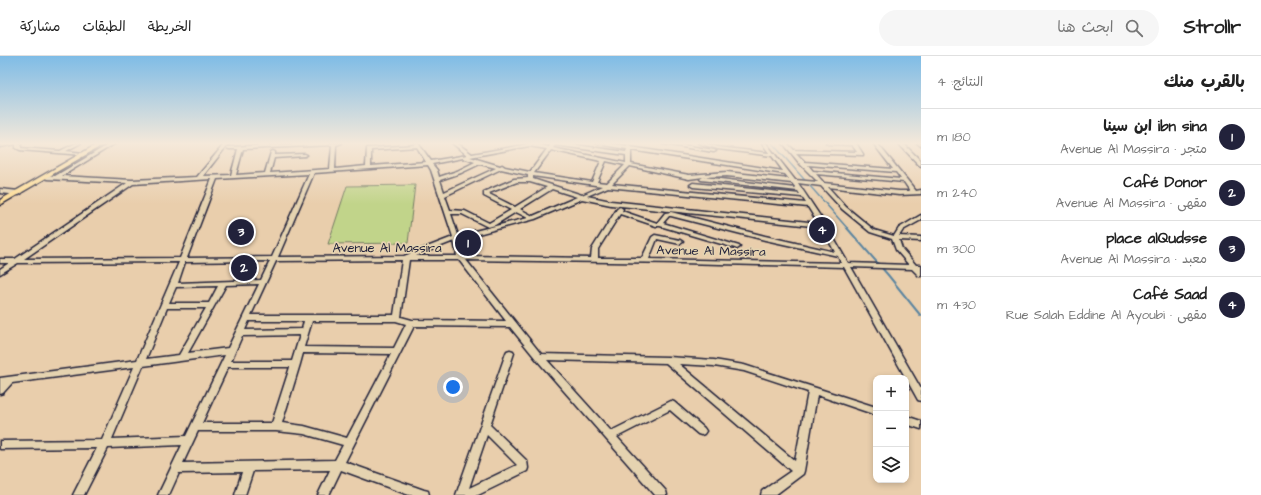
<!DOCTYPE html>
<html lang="ar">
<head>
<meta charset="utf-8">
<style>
	body { margin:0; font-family:"Architects Daughter","Playpen Sans Arabic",sans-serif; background:#f6f6f6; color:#222; direction:rtl }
	.controls { position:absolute; right:12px; bottom:12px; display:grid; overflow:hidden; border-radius:8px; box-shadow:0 2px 6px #0003 }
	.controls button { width:36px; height:36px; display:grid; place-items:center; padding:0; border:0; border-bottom:1px solid #e0e0e0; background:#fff; color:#222; font:20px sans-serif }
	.you { position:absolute; left:453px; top:331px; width:14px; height:14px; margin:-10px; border:3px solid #fff; border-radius:50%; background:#1a73e8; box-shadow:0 0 0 6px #1a73e833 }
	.badge { display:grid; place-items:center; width:26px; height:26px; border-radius:50%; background:#22223b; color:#fff; font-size:13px; font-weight:700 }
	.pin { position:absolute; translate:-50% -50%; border:2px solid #fff; box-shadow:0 1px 4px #0006 }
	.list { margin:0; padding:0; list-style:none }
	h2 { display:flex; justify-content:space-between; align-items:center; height:52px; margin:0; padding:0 16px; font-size:17px }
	h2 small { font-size:13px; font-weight:400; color:#767676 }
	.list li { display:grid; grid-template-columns:26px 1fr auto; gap:12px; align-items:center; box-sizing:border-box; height:56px; padding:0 16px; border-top:1px solid #e0e0e0 }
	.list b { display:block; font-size:15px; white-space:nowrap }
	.list p { margin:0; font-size:13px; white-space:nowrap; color:#767676 }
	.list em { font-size:13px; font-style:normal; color:#767676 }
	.icon { flex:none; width:22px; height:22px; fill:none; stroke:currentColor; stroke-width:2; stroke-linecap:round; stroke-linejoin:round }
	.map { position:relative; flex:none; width:921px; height:439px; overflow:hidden; direction:ltr }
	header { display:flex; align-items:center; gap:24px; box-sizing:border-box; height:56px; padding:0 20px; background:#fff; border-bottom:1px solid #e0e0e0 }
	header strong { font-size:19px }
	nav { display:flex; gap:22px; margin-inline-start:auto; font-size:14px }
	.search { width:280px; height:36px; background:#f6f6f6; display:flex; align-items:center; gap:10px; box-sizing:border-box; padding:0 14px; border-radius:22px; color:#767676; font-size:15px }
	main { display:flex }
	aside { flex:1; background:#fff }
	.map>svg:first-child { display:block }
	.green { fill:#c1d48a; stroke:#727b62 }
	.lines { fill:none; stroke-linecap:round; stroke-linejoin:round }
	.stream-far1 { stroke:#5c85a0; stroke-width:1.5 }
	.stream { stroke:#5c85a0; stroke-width:2 }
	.minor-casing { stroke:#22223b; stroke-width:3 }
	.major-casing { stroke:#22223b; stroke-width:3 }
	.minor { fill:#e5d3b0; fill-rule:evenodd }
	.major { fill:#fedd96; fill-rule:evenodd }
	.labels { text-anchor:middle; stroke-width:3.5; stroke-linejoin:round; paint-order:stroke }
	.street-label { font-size:13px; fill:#22223b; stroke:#e5d3b0 }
</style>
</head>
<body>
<header>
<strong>Strollr</strong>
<div class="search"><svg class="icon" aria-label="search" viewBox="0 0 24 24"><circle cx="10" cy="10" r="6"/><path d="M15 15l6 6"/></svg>ابحث هنا</div>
<nav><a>الخريطة</a><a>الطبقات</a><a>مشاركة</a></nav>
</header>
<main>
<aside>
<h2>بالقرب منك<small>النتائج: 4</small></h2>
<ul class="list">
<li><span class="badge">1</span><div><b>ibn sina ابن سينا</b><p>متجر · Avenue Al Massira</p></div><em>180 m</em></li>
<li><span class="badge">2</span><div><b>Café Donor</b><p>مقهى · Avenue Al Massira</p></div><em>240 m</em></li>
<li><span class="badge">3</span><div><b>place alQudsse</b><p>معبد · Avenue Al Massira</p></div><em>300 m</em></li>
<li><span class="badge">4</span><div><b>Café Saad</b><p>مقهى · Rue Salah Eddine Al Ayoubi</p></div><em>430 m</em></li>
</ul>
</aside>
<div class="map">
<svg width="921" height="439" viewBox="0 0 921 439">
	<rect width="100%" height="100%" fill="#e9ceac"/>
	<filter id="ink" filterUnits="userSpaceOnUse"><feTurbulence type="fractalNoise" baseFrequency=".025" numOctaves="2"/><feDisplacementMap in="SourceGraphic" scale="8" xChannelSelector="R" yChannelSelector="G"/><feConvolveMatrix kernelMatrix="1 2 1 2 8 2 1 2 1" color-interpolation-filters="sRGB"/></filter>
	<g filter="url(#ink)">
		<path class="green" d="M415 129 408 187 328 188 347 130Z"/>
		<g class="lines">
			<path class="stream-far1" d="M772 87 848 173"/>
			<path class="stream" d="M847 172 888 219 921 260"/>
			<defs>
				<path id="minor" d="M9 87H21V92L60 95 76 87H81L66 95 84 97 86 98 84 99 20 94 16 92V88L0 91V89Z
					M111 87H116L62 120 132 124 197 121 225 87H229L203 120 231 119 238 93H229L227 92V91L311 87H342L336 89 335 113 366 110 367 92 415 89 414 87H418L431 105 467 99 452 87H457L472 98 523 89C532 85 539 89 549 91L551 87H562L626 96 627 93 598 88 596 87H606L629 90 631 91 783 115 772 100 718 93 698 87H705L718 91 769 97 762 87H766L795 124 818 126 800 108 783 87H787L794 94 857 96 852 89 828 88 826 87H856L863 98V99L796 97 805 106 893 113 873 87H877L916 135 921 134V138L899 139 828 131 846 151 874 174 894 180 899 172 921 159V164L903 174 899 180 921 181V185L899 184 902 193 916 209H921V220H919L912 213 851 211 921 333V345L918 344 844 211 681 207 466 204 541 298 668 301 714 304 744 309 876 351V359L817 339 804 415 803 418 775 439H761L762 435 791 415 666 307 547 304 611 375 671 345 674 346 704 372 706 375 704 378 701 379 698 378 670 354 617 381 666 435 667 439H655L536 303 510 271 414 270 345 406 424 434 428 435 429 439H409L341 414 329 439H318L330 414 253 415 245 439H235L242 416 179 417 169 439H158L182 389 108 392 84 439H73L97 392 0 393V385L102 384 134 311 12 327 3 337 0 338V322L137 304 179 206 18 207 0 218V213L9 207H0V203H15L127 127 47 123 44 121 47 119 55 120ZM332 89 330 113 270 117 274 102 305 100 307 99 305 98 275 99V96L273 95 271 96 265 117 236 119 243 93ZM555 89 626 99V107L553 92ZM529 90 547 93 530 116 505 111 502 109 500 110 470 101ZM417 91 426 106 371 110V94ZM551 94 601 105 592 126 534 117ZM631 94 785 118 789 123 727 116 689 119 631 108ZM463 102 475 106 457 115 439 121 437 114 432 108ZM606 105 625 109 607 127 597 126ZM480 108 496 112 444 136 440 124 461 117ZM428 109 431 114 453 181 404 200 278 201 314 117ZM808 109 896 116 901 123 813 115ZM630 110 689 123 703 121 700 123 701 124 798 135 800 138 693 127 690 129 693 131 802 141 806 147 612 128ZM501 113 528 119V122L514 123 484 136V140L511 154 489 167 465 155 450 154 445 140ZM309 118 272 201 187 202 217 123ZM816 118 904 126 910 135H899L824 127ZM533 120 602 130 582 139 533 123ZM727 120 792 127 796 132 703 121ZM212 123 180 202 24 203 133 128ZM517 126H530L547 131 515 151 489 138V137ZM798 127 821 130 842 153 870 176 892 183 896 194 909 209 848 207 826 169ZM608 131 808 151 818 167 611 145 587 140ZM552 133 577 141 533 160 520 153ZM582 143 611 149 821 171 835 196 765 180 671 156 665 157 657 167 622 155 623 153 620 151 617 153 592 193 591 202 464 200 459 183 535 163ZM516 156 528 162 458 179 451 158H462L488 171 495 169ZM620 158 656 170H660L735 192 737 193 740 191 739 190 663 167 669 160H671L765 184 838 200 841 207 649 203 657 183 680 188 683 186 680 184 655 179 652 181 642 202H598V193ZM454 185 457 200H416ZM402 204 394 259H251L276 205ZM409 204H459L506 265 412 264 401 261ZM270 205 261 224 178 227 185 206ZM259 228 228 292 188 297 226 229ZM218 230 209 247H169L176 231ZM167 252H206L179 299 146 303ZM249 265H304L302 273 245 274ZM312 265H396L406 268 394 292 304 291ZM300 279 292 305H231L242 280ZM303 297 391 298 347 382 304 370 282 367 300 308ZM225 299 186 380 112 383 143 310ZM679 308 714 310 744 315 808 336 795 405ZM228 311H290L272 367H202ZM198 375H276L304 378 343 389 335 404 183 407Z
					M661 87H671L714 94 716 95 714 96 663 88Z
					M898 87H903L921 105V110L919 109Z
					M917 87H921V90Z
					M0 133 19 135 22 137 19 139 0 137Z
					M510 294 513 295 514 297 490 369 527 405 528 412 527 415 478 439H456L506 297 507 295ZM487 379 517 409 469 432Z
					M906 360 921 365V373L906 368Z"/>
				<path id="major" d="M99 87H106L0 149V144Z"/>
			</defs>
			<use href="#minor" class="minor-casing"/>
			<use href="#major" class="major-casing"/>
			<use href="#minor" class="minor"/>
			<use href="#major" class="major"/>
		</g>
	</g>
	<linearGradient id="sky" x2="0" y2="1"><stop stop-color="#7fbce6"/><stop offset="0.59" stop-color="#f5e9da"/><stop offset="1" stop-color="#f5e9da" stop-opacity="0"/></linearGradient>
	<rect width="921" height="148" fill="url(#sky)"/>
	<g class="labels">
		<g class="street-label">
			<text x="387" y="196">Avenue Al Massira</text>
			<text transform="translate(711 194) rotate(1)" y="5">Avenue Al Massira</text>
		</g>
	</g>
</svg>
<div class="controls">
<button>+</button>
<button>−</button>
<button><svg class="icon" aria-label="layers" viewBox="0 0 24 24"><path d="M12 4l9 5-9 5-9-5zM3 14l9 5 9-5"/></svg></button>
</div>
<div class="you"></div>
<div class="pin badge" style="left:468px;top:187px">1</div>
<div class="pin badge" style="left:244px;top:212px">2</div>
<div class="pin badge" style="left:241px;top:176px">3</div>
<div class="pin badge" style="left:822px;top:174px">4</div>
</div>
</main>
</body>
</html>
